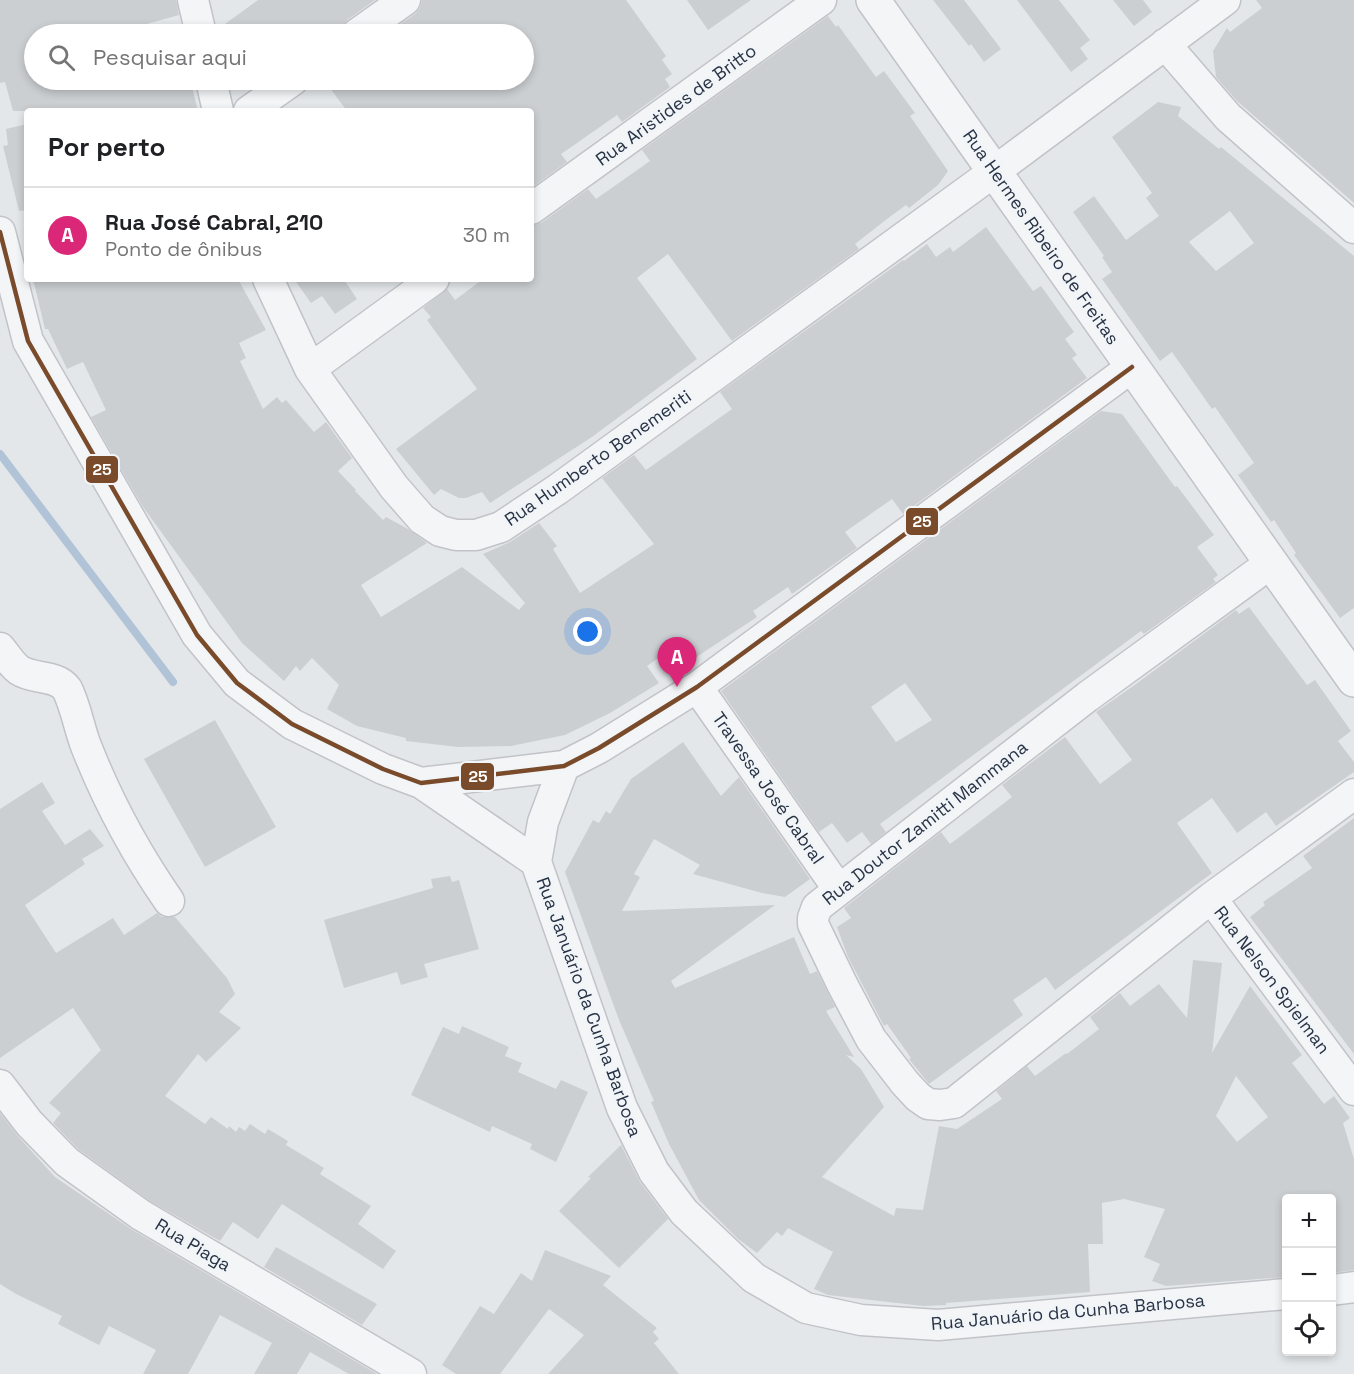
<!DOCTYPE html>
<html lang="pt">
<head>
<meta charset="utf-8">
<style>
	body { margin:0; font-family:"Space Grotesk",sans-serif; background:#f2f2f2; color:#202124 }
	.controls { position:absolute; right:18px; bottom:18px; display:grid; overflow:hidden; border-radius:6px; box-shadow:0 3px 9px #0003 }
	.controls button { width:54px; height:54px; display:grid; place-items:center; padding:0; border:0; border-bottom:2px solid #e0e0e0; background:#fff; color:#202124; font:30px sans-serif }
	.you { position:absolute; left:588px; top:632px; width:21px; height:21px; margin:-15px; border:4px solid #fff; border-radius:50%; background:#1a73e8; box-shadow:0 0 0 9px #1a73e833 }
	.badge { display:grid; place-items:center; width:39px; height:39px; border-radius:50%; background:#db2777; color:#fff; font-size:20px; font-weight:700 }
	.pin { position:absolute; translate:-50% -50px; filter:drop-shadow(0 2px 3px #0008) }
	.pin::after { content:''; position:absolute; top:32px; width:21px; height:18px; background:inherit; clip-path:polygon(0 0,100% 0,50% 100%) }
	.list { margin:0; padding:0; list-style:none }
	h2 { display:flex; justify-content:space-between; align-items:center; height:78px; margin:0; padding:0 24px; font-size:26px }
	h2 small { font-size:20px; font-weight:400; color:#757577 }
	.list li { display:grid; grid-template-columns:39px 1fr auto; gap:18px; align-items:center; box-sizing:border-box; height:96px; padding:0 24px; border-top:2px solid #e0e0e0 }
	.list b { display:block; font-size:22px; white-space:nowrap }
	.list p { margin:0; font-size:20px; white-space:nowrap; color:#757577 }
	.list em { font-size:20px; font-style:normal; color:#757577 }
	.icon { flex:none; width:33px; height:33px; fill:none; stroke:currentColor; stroke-width:2; stroke-linecap:round; stroke-linejoin:round }
	.map { position:relative; flex:none; width:1354px; height:1374px; overflow:hidden }
	.search { position:absolute; background:#fff; box-shadow:0 3px 9px #0003; left:24px; top:24px; width:510px; height:66px; display:flex; align-items:center; gap:15px; box-sizing:border-box; padding:0 21px; border-radius:33px; color:#757577; font-size:22px }
	.panel { position:absolute; background:#fff; box-shadow:0 3px 9px #0003; left:24px; top:108px; width:510px; height:174px; border-radius:6px }
	.map>svg:first-child { display:block }
	.lines { fill:none; stroke-linecap:round; stroke-linejoin:round }
	.stream { stroke:#b0c3d7; stroke-width:8 }
	.building { fill:#cbcfd2; fill-rule:evenodd }
	.minor-casing { stroke:#c1c3c8; stroke-width:33 }
	.tertiary-casing { stroke:#c1c3c8; stroke-width:36 }
	.minor { stroke:#f3f5f6; stroke-width:30 }
	.tertiary { stroke:#f3f5f6; stroke-width:33 }
	.bus-1-casing { stroke:#f2f5f8; stroke-width:9 }
	.bus-1 { stroke:#7a4b2a; stroke-width:4.5 }
	.labels { text-anchor:middle; stroke-width:6; stroke-linejoin:round; paint-order:stroke }
	.street-label { font-size:18px; fill:#283345; stroke:#f2f5f8 }
	.line-badge { stroke:#f2f5f8; stroke-width:2 }
	.badge-label { font-size:16px; text-anchor:middle; font-weight:bold; fill:#fff }
</style>
</head>
<body>
<div class="map">
<svg width="1354" height="1374" viewBox="0 0 1354 1374">
	<rect width="100%" height="100%" fill="#e4e7ea"/>
	<g class="lines">
		<path class="stream" d="M0 454 173 682"/>
	</g>
	<path class="building" d="M0 0H176L179 15 111 34H34V80H175L176 87 191 83 198 111H13L5 82 0 83Z
		M258 0H375L347 20 342 26 340 34H218V29Z
		M422 0H626L666 56 662 60 672 74 665 79 670 87 622 122 617 115 567 150 561 154 567 162 531 188V111H347L324 80H524V34H386L415 14 420 8Z
		M687 0H751L708 30Z
		M933 0H964L1001 49 984 62 971 44 969 46Z
		M1017 0H1059L1090 40 1080 48 1088 59 1071 72Z
		M1113 0H1143L1152 12 1134 26Z
		M1256 0H1354V203L1237 101 1216 77 1213 51 1227 28 1230 32 1262 8Z
		M828 16 836 27 838 25 876 77 884 71 915 113 910 116 948 171 938 185 909 208 906 205 887 219 855 244 859 249 732 341 668 254 637 278 697 359 592 437 490 503 482 492 466 498H459L441 489 434 495 396 449 477 389 427 320 431 317 423 308 447 289 455 300 483 279H531V226L541 223 588 189 596 199 650 161 642 150Z
		M1158 102 1181 107 1178 116 1219 149 1221 147 1354 256V608L1340 618 1294 555 1296 553 1274 520 1271 522 1238 475 1254 463 1215 407 1212 409 1172 352 1160 361 1102 279 1112 272 1102 257 1104 256 1073 212 1094 196 1126 240 1159 216 1146 198 1152 193 1112 137ZM1230 211 1254 243 1216 271 1189 242Z
		M27 124V210L19 211 3 146 8 145 6 129Z
		M986 227 1033 291 1041 286 1074 332 1065 339 1077 355 1072 358 1087 378 903 514 892 499 845 532 857 548 792 594 788 587 753 611 757 617 692 660 680 643 647 666 659 683 610 713 565 735 511 746 458 747 406 741V738L357 726 327 709 339 685 312 658 300 671 296 666 284 681 242 643 143 507 91 417 106 410 83 362 67 369 48 329H45L33 279H238L266 330 239 343 246 358 240 361 263 409 277 397 282 403 286 400 314 432 326 422 352 458 338 471 356 490 355 491 383 520 386 517 408 529 427 543 361 585 381 617 462 567 519 610 525 603 483 554 510 542 539 523 557 546 553 549 580 593 654 544 602 478 634 455 646 470 732 409 720 392 903 260 904 261 927 244 936 257 950 247 953 252Z
		M294 279H348L345 281 357 299 335 314 322 296 311 303Z
		M1101 411 1122 414 1175 487 1177 486 1214 535 1197 547 1218 575 1213 579 1216 582 1144 634 1141 631 880 824 886 832 871 844 862 832 847 843 832 823 819 832 721 691ZM905 683 932 720 896 742 871 707Z
		M1249 607 1307 685 1315 680 1351 731 1338 741 1354 762V772L1276 826 1266 812 1237 833 1212 798 1177 823 1212 873 1055 990 1046 977 1013 1000 1023 1015 929 1084 909 1059 911 1058 887 1024 884 1026 848 957 837 927 851 918 844 908 941 832 950 844 982 820 1012 797 1002 785 1065 737 1100 784 1132 760 1096 712 1136 684 1236 610 1239 614Z
		M215 720 276 827 205 867 144 759Z
		M683 742 721 796 739 777 810 879 785 897 762 893 693 874 700 865 654 839 634 874 640 877 622 911 775 905 671 981 675 988 794 937 810 974 817 971 835 1007 826 1011 854 1057 846 1055 861 1069 884 1107 822 1177 894 1216 896 1208 923 1210 939 1126 957 1129 1002 1099 996 1091 1027 1066 1035 1076 1066 1053 1067 1054 1099 1029 1090 1017 1120 993 1130 1006 1159 984 1187 1018 1193 960 1222 963 1212 1053 1250 986 1302 1055 1292 1063 1324 1104 1334 1096 1350 1118 1343 1123 1354 1159V1270L1332 1273V1198H1287L1286 1208H1283L1287 1277 1166 1286 1152 1281 1160 1264 1144 1257 1165 1209 1124 1199 1102 1203 1103 1244H1088L1090 1292 946 1303V1305L923 1306 828 1295 814 1289 833 1252 788 1228 782 1236 777 1232 757 1253 738 1239 699 1200 669 1144 651 1102 654 1101 619 1020 565 872 593 820 599 823 606 811 610 814 631 779ZM1236 1076 1268 1117 1237 1142 1216 1116Z
		M42 782 55 803 42 811 65 845 90 829 104 846 82 859 85 864 25 905 56 953 113 918 124 935 157 913 162 917H175L227 978 235 994 219 1012 241 1028 206 1062 198 1054 165 1096 205 1124 211 1117 228 1129 229 1126 236 1132 239 1127 245 1131 250 1124 265 1134 268 1129 288 1141 286 1145 324 1168 320 1174 371 1206 358 1224 396 1251 383 1269 282 1204 258 1239 233 1222 220 1241 150 1201 78 1149 53 1123 61 1113 49 1103 101 1050 73 1008 0 1058V809Z
		M1354 818V1054L1250 917 1265 905 1263 902 1312 868 1303 856Z
		M450 876 452 882 459 880 479 949 424 964 428 977 401 985 397 972 344 988 324 920 433 888 431 879Z
		M462 1026 509 1047 505 1056 522 1063 518 1072 556 1089 561 1080 588 1092 556 1162 530 1149 532 1144 492 1126 490 1132 411 1095 443 1027 459 1034Z
		M0 1113 17 1135 55 1177 131 1229 377 1374H349L310 1352 297 1374H254L272 1343 220 1315 188 1374H143L156 1350 109 1326 99 1345 58 1324 62 1316 16 1294 0 1284Z
		M621 1145 640 1182 668 1219 619 1268 559 1211 591 1178 588 1177Z
		M276 1247 377 1304 362 1325 264 1267Z
		M545 1250 611 1276 603 1285 657 1328 653 1332 659 1339 654 1343 679 1374H548L584 1335 549 1309 500 1374H456L442 1365 480 1306 494 1314 521 1273 532 1281Z"/>
	<g class="lines">
		<defs>
			<path id="minor" d="M193 0 201 34
				M357 34 405 0
				M1165 44 1228 117 1354 228
				M211 80 218 111
				M249 111 293 80
				M531 209 821 0
				M0 232 28 341 197 635 237 683 292 724 383 769 421 783 564 766 599 748 697 687 1132 367
				M268 279 310 369 394 487 422 519 440 531 456 535H476L501 527 558 489 995 171 1225 0
				M310 369 434 279
				M1271 563 1087 697 817 907 813 918V924L842 984 871 1039 905 1083 918 1097 928 1104 940 1105 954 1103 1211 898 1354 794
				M0 648C6 655 11 664 19 670 34 680 56 674 67 689 76 707 79 728 86 746 108 802 135 852 169 901
				M697 687 839 890
				M564 766 543 822 536 862 622 1108 654 1172 684 1212 754 1278 806 1308 861 1320 938 1325 1286 1294
				M421 783 536 862
				M1211 898 1354 1090
				M0 1085 29 1123 67 1162 141 1215 411 1374
				M1332 1290 1354 1287"/>
			<path id="tertiary" d="M873 0 1354 680"/>
		</defs>
		<use href="#minor" class="minor-casing"/>
		<use href="#tertiary" class="tertiary-casing"/>
		<use href="#minor" class="minor"/>
		<use href="#tertiary" class="tertiary"/>
		<defs>
			<path id="bus-1" d="M0 232 28 341 197 635 237 683 292 724 383 769 421 783 564 766 599 748 697 687 1132 367"/>
		</defs>
		<use href="#bus-1" class="bus-1-casing"/>
		<use href="#bus-1" class="bus-1"/>
	</g>
	<g class="labels">
		<g class="street-label">
			<text transform="translate(676 105) rotate(-36)" y="6">Rua Aristides de Britto</text>
			<text transform="translate(1041 237) rotate(55)" y="6">Rua Hermes Ribeiro de Freitas</text>
			<text transform="translate(598 458) rotate(-35)" y="6">Rua Humberto Benemeriti</text>
			<text transform="translate(768 788) rotate(55)" y="6">Travessa José Cabral</text>
			<text transform="translate(925 823) rotate(-38)" y="6">Rua Doutor Zamitti Mammana</text>
			<text transform="translate(1272 980) rotate(53)" y="6">Rua Nelson Spielman</text>
			<text transform="translate(589 1007) rotate(70)" y="6">Rua Januário da Cunha Barbosa</text>
			<text transform="translate(193 1245) rotate(31)" y="6">Rua Piaga</text>
			<text transform="translate(1068 1312) rotate(-5)" y="6">Rua Januário da Cunha Barbosa</text>
		</g>
	</g>
	<g class="line-badge">
		<rect x="85" y="455" width="34" height="29" rx="6" fill="#7a4b2a"/>
		<rect x="905" y="507" width="34" height="29" rx="6" fill="#7a4b2a"/>
		<rect x="460" y="762" width="35" height="29" rx="6" fill="#7a4b2a"/>
	</g>
	<g class="badge-label">
		<text x="102" y="475">25</text>
		<text x="922" y="527">25</text>
		<text x="478" y="782">25</text>
	</g>
</svg>
<div class="controls">
<button>+</button>
<button>−</button>
<button><svg class="icon" aria-label="locate" viewBox="0 0 24 24"><circle cx="12" cy="12" r="6"/><path d="M12 2v4M12 18v4M2 12h4M18 12h4"/></svg></button>
</div>
<div class="you"></div>
<div class="pin badge" style="left:677px;top:687px">A</div>
<div class="search"><svg class="icon" aria-label="search" viewBox="0 0 24 24"><circle cx="10" cy="10" r="6"/><path d="M15 15l6 6"/></svg>Pesquisar aqui</div>
<section class="panel">
<h2>Por perto<small></small></h2>
<ul class="list">
<li><span class="badge">A</span><div><b>Rua José Cabral, 210</b><p>Ponto de ônibus</p></div><em>30 m</em></li>
</ul>
</section>
</div>
</body>
</html>
